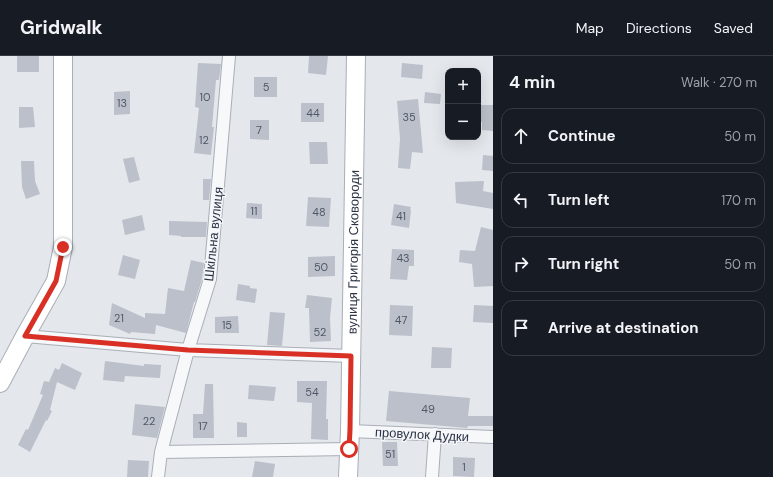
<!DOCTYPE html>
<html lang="en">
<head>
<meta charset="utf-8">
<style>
	body { margin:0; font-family:"DM Sans",sans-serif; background:#242831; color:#f1f3f6 }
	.controls { position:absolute; right:12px; top:12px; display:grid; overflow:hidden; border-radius:8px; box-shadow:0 4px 16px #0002 }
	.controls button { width:36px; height:36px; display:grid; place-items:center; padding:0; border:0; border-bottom:1px solid #363941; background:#171b24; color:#f1f3f6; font:20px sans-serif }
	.stop { position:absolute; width:12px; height:12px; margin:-9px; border:3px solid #d93025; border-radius:50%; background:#fff }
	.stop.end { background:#d93025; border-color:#fff; box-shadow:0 1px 4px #0008 }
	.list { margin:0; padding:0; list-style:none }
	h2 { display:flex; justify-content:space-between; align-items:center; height:52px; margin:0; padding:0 16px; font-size:17px }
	h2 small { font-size:13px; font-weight:400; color:#9ea1a6 }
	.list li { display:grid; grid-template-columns:26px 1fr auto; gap:12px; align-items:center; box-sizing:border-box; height:56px; margin:0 8px 8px; padding:0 8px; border:1px solid #363941; border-radius:12px }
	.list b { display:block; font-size:15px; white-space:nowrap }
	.list em { font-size:13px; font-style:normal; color:#9ea1a6 }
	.icon { flex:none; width:22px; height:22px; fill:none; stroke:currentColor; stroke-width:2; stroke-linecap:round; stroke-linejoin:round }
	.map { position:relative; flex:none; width:493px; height:421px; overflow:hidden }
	header { display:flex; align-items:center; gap:24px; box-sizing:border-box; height:56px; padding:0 20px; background:#171b24; border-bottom:1px solid #363941 }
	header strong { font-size:19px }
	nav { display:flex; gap:22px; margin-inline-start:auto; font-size:14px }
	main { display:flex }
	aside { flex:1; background:#171b24 }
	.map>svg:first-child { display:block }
	.building { fill:#bbc0ca }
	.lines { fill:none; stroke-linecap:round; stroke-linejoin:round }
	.street-casing { stroke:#a9aeb7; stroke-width:14 }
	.secondary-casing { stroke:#a9aeb7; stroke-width:20 }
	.street { stroke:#f7f8fa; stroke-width:12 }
	.secondary { stroke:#fff; stroke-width:18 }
	.route { stroke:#d93025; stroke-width:5 }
	.labels { text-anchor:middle; stroke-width:3; stroke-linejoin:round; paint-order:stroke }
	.number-label { font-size:11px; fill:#4f5766 }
	.street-label { font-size:13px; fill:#2b3445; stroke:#f4f6f9 }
</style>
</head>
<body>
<header>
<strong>Gridwalk</strong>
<nav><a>Map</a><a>Directions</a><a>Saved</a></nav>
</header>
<main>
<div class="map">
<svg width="493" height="421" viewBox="0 0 493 421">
	<rect width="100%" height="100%" fill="#e4e7ec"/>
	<path class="building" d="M17 0H39V16H17Z
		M309 0H328L326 19 308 17Z
		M198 7 221 8 219 24H216L212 71H214L211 99 194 97 199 52 195 51Z
		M402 7 423 9 422 23 401 21Z
		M254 21H277V41H254Z
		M130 35V58L114 59V36Z
		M425 36 441 38 440 48 424 47Z
		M418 43 423 97 412 96 410 113 398 112 400 83 397 45Z
		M301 47H324V66H301Z
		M478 49H493V75L482 74V66H478Z
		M19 51H33L35 71 19 72Z
		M250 64H269V84L250 83Z
		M309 86H327L328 108H310Z
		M483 99 493 100V115L482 114Z
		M134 101 140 124 129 127 123 103Z
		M21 105H34L35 125 40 138 26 143 22 131Z
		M203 123H211L209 144H203Z
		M484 125 483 135 493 137V153L456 147 455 126Z
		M308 141 331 142 329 171 306 170Z
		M247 147 262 148V163L246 162Z
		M394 148 411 151 410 154H411L409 172 391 169Z
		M142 159 145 174 125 179 122 164Z
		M169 165 207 166 206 181H181V180L169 179Z
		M481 171 493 174V230L474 231 472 208 459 206 460 194 475 195Z
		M392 193 414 194V210H409L407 224 390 223Z
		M123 199 140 204 135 223 118 219Z
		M335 200V220L308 221V201Z
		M191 204 204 207 202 223 195 246H194L186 277 156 269 155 278 131 276 130 278 109 269 112 247 145 262V257L165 258 168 232 184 235Z
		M238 228 250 230V232L257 233 255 247 236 244Z
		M307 239 332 242 330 262 331 285 310 286 309 252H305Z
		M390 249 413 250 412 280 389 279Z
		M474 249 493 250V267L473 266Z
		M270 256 285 257 282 290 267 289Z
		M238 260 239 277H215V261Z
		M432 291 452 292 451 312H431Z
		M105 305 144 310V308L161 309 160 322 125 320 124 326 103 324Z
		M62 307 82 317 75 334 57 326 50 354 52 355 47 365 46 364 30 396 18 389 26 373 28 374 43 339 40 338 44 325 49 326 55 312 59 314Z
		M297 325H327L326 363H328V384L311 383 312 347 297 346Z
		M205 328H213L214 382H193V358H203Z
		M249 329 276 331 274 345 248 343Z
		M389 335 470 342 468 360H493V370H468L467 372 386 365Z
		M135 348 165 351 157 382 132 379Z
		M237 366 247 367V381H237Z
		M382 386H397L398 410H383Z
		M453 401 475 402 474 421 453 420Z
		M128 404 149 405 148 421H127Z
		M255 405 275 408 273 421H252Z"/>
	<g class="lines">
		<defs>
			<path id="street" d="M25 280 188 294 351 300
				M350 375 493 381
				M161 396 349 393
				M158 421 161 396 188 294 210 223 229 0
				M432 421 435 378"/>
			<g id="secondary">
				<path d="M0 327 25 280 56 225 63 191V0"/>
				<path id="s1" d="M348 421 350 375 356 0"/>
			</g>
		</defs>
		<use href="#street" class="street-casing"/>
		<use href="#secondary" class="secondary-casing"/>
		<use href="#street" class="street"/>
		<use href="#secondary" class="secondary"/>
	</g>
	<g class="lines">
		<path class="route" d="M63 191 56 225 25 280 188 294 351 300 350 374 349 393"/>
	</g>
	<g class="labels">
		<g class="number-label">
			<text x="266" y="35">5</text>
			<text x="205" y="45">10</text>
			<text x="122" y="51">13</text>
			<text x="313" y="61">44</text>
			<text x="409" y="65">35</text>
			<text x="259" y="78">7</text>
			<text x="204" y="88">12</text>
			<text x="254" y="159">11</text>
			<text x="319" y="160">48</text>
			<text x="401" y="164">41</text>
			<text x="403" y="206">43</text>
			<text x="321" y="215">50</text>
			<text x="119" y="266">21</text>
			<text x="401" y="268">47</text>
			<text x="227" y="273">15</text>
			<text x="320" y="280">52</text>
			<text x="312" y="340">54</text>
			<text x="428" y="357">49</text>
			<text x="149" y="369">22</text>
			<text x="203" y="374">17</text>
			<text x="390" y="402">51</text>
			<text x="464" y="415">1</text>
		</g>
		<g class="street-label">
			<text transform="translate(213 178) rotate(-84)" y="5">Шкільна вулиця</text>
			<text dy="5" stroke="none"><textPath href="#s1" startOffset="225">вулиця Григорія Сковороди</textPath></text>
			<text transform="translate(422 378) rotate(3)" y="5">провулок Дудки</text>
		</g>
	</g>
</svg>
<div class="controls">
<button>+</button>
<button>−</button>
</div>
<div class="stop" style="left:349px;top:393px"></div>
<div class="stop end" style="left:63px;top:191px"></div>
</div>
<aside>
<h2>4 min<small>Walk · 270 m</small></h2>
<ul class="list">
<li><svg class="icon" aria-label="ahead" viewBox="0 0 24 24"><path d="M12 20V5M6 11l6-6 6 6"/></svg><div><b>Continue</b></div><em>50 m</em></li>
<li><svg class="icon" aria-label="left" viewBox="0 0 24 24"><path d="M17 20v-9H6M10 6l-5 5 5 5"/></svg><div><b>Turn left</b></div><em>170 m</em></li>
<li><svg class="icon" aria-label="right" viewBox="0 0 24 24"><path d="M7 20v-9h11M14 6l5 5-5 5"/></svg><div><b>Turn right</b></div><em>50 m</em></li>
<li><svg class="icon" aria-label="arrive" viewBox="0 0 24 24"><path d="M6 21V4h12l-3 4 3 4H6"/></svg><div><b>Arrive at destination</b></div></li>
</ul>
</aside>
</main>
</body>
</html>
